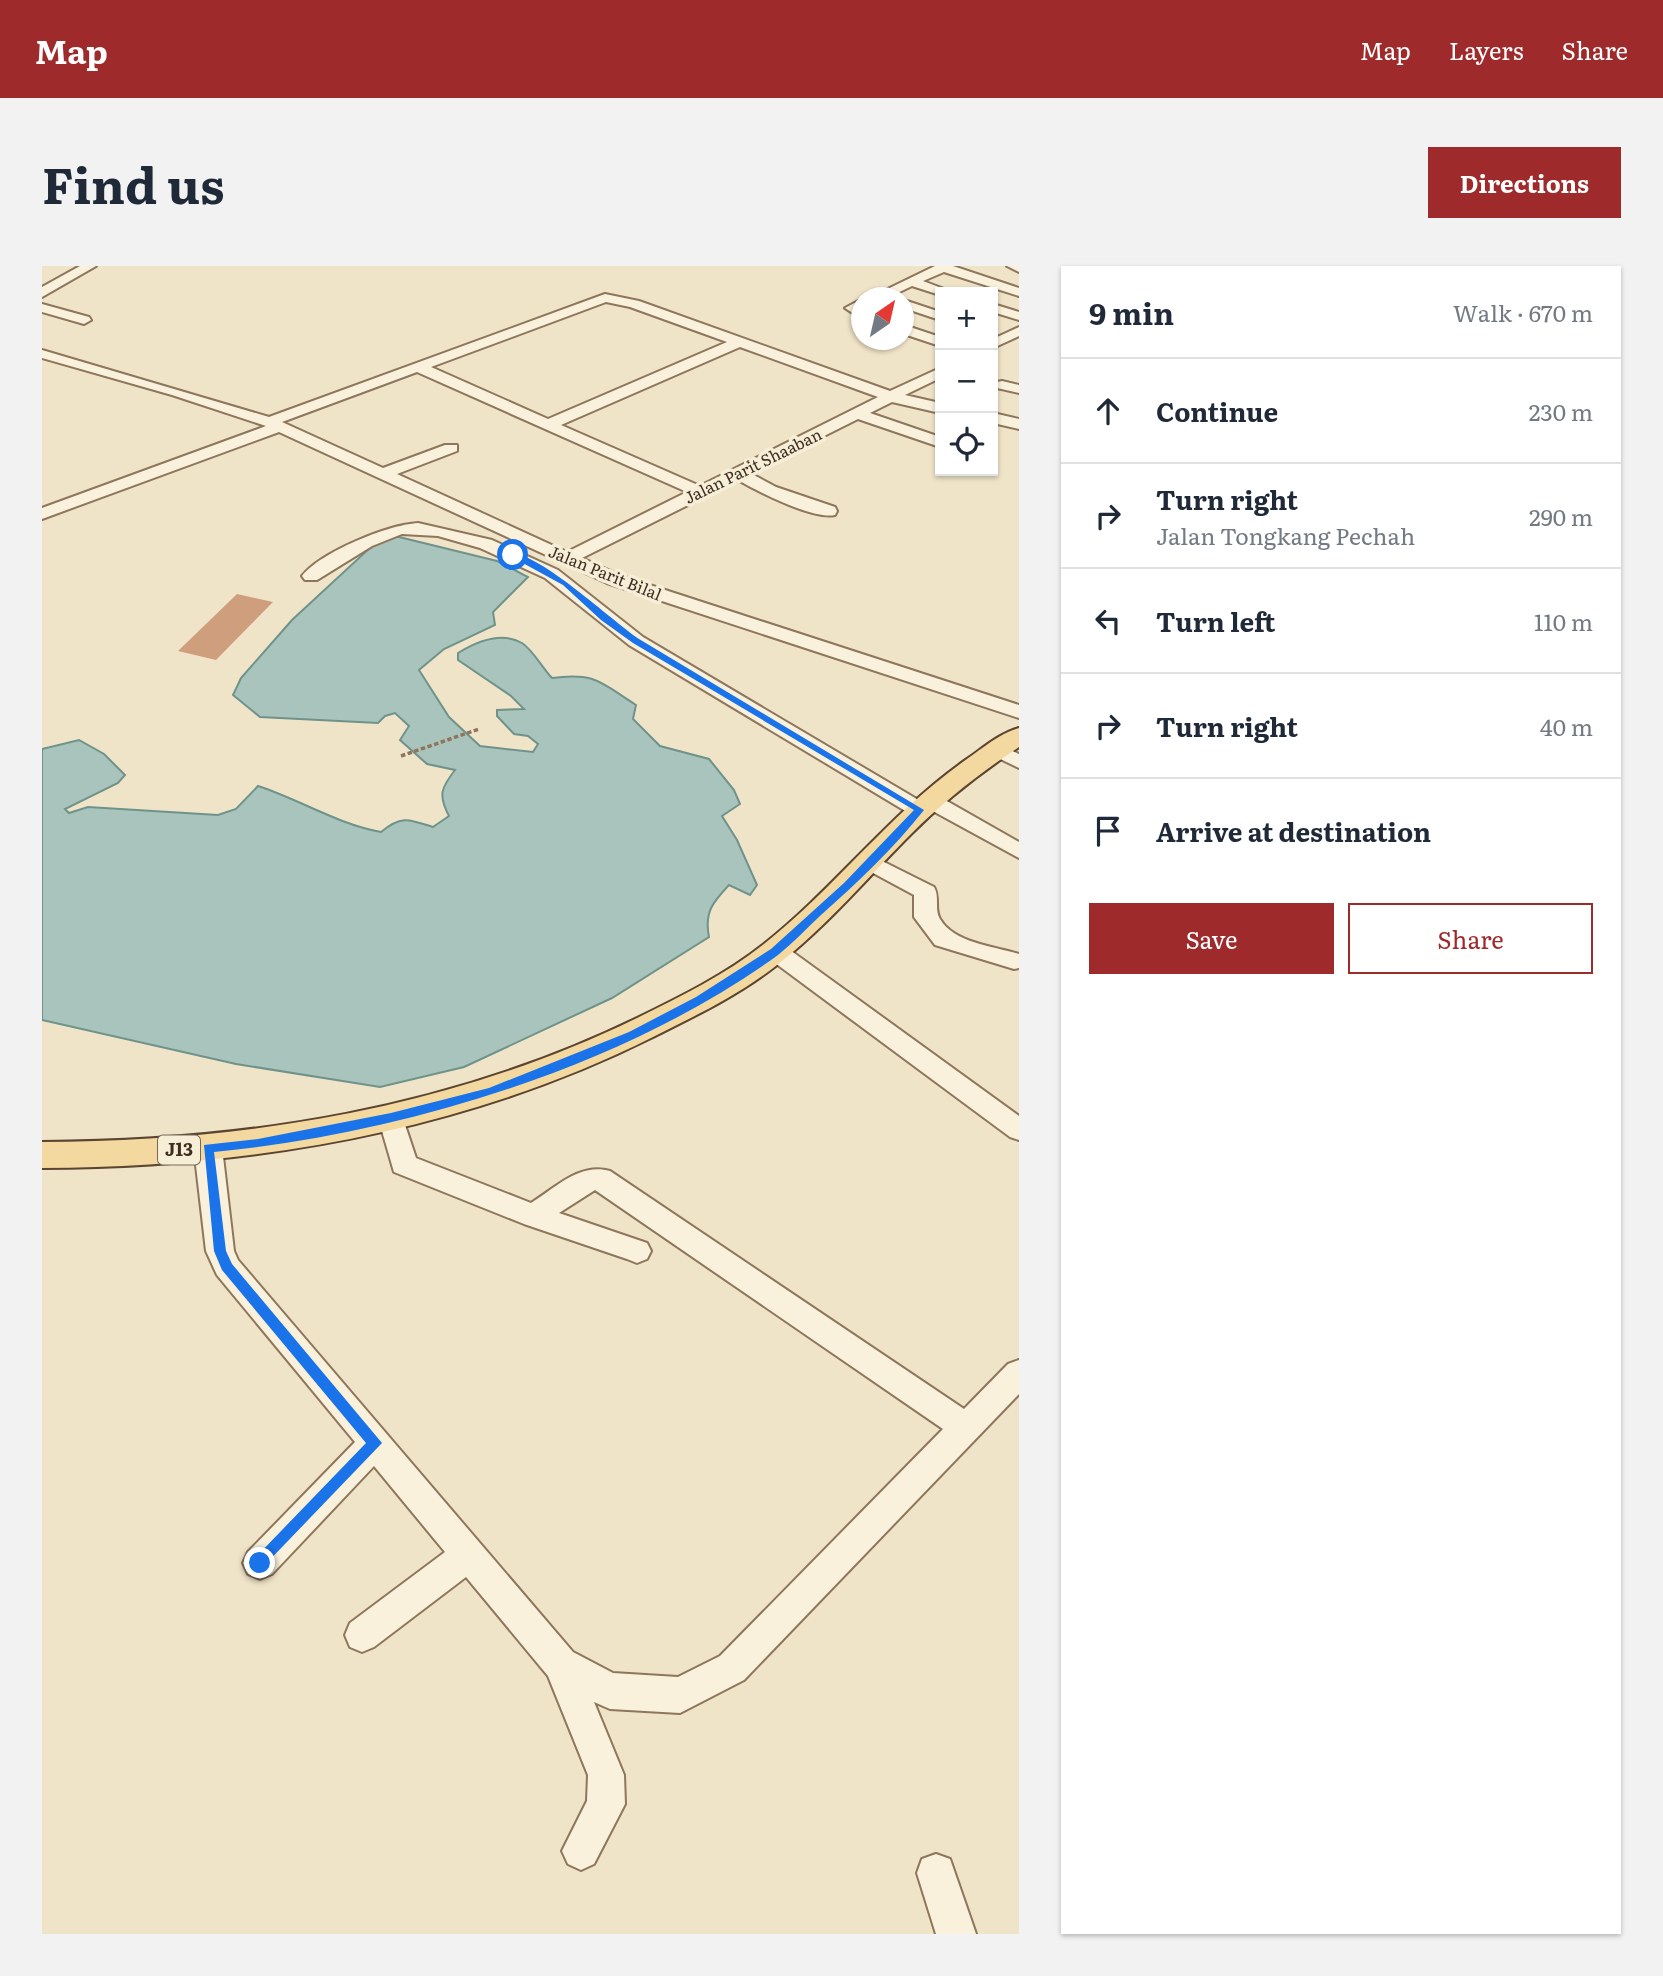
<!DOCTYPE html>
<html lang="en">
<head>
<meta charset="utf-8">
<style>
	body { margin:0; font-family:Literata,serif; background:#f2f2f3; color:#1f2937 }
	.controls { position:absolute; right:21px; top:21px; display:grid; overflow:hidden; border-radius:0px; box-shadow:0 2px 5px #0004 }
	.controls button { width:63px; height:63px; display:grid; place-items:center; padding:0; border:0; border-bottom:2px solid #e0e1e3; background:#fff; color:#1f2937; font:35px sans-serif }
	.compass { position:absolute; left:809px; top:21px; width:63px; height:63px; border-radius:50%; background:#fff; box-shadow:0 2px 5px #0004; rotate:34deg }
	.stop { position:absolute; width:21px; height:21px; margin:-16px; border:5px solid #1a73e8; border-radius:50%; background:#fff }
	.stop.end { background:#1a73e8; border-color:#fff; box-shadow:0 2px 7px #0008 }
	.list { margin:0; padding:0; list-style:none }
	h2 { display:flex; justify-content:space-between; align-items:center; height:91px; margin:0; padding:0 28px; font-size:30px }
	h2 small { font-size:23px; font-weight:400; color:#747a83 }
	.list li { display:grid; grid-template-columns:46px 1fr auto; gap:21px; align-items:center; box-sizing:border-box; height:105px; padding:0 28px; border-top:2px solid #e0e1e3 }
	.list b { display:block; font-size:26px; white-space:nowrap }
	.list p { margin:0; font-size:23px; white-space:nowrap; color:#747a83 }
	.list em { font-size:23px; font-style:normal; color:#747a83 }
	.actions { display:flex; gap:14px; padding:21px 28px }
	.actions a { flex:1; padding:16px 0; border:2px solid #9e2a2b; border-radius:0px; text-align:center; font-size:24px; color:#9e2a2b }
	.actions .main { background:#9e2a2b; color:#fff }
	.icon { flex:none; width:38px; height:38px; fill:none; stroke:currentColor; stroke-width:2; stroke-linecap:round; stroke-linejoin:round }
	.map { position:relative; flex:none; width:977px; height:1668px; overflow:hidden; border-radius:0px }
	header { display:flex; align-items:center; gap:42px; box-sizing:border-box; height:98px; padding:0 35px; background:#9e2a2b; color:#fff }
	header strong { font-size:33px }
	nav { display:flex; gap:38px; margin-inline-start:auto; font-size:24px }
	.intro { display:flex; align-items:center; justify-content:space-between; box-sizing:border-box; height:168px; padding:0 42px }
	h1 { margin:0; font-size:49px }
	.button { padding:18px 32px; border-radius:0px; background:#9e2a2b; color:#fff; font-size:24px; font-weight:700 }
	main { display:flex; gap:42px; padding:0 42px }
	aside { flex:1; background:#fff; border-radius:0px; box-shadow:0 2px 5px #0004 }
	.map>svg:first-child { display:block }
	.water { fill:#a9c4bc; stroke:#6f938a; stroke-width:2 }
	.building { fill:#cf9f7d }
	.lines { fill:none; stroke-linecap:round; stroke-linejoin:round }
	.minor-casing { stroke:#8d765c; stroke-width:4 }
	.major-casing { stroke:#5b4430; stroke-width:4 }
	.path { stroke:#8d765c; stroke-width:3.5; stroke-dasharray:4.5 2.5; stroke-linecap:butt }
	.minor { fill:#faf1dc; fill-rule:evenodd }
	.major { fill:#f3d9a0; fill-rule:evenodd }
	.route { fill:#1a73e8 }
	.labels { text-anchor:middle; stroke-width:7; stroke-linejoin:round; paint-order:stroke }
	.far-street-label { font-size:16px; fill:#3d2e20; stroke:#f7eed8 }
	.shield { fill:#f7eed8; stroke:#756857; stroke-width:2 }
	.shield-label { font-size:18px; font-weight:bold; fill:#3d2e20 }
</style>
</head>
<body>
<header>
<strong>Map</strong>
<nav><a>Map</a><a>Layers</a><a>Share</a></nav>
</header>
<div class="intro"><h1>Find us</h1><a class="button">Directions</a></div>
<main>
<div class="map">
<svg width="977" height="1668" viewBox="0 0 977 1668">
	<rect width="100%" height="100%" fill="#f0e4c8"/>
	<path class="water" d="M353 270 455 295 486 311 451 346 453 359 402 383 377 404 407 451 438 480 491 486 496 478 486 470 472 468 455 450V444L482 443 469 430 416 394V387C434 376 459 365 480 377 491 384 501 403 510 412 554 406 559 417 594 439L591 453 618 480 667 493 692 524 698 538 680 550 695 574 715 619 708 629 687 619C671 636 662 646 667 671L570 732 422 801 338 821 194 798 0 754V483L37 474 62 488 83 509 76 517 23 543 27 547 46 541 176 549 194 543 216 520C259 534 295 558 339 566 359 549 367 553 391 561L407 550C396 529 399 522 413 504L385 498 358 474 367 460 353 447 343 450 336 457 218 451 191 429 199 412 250 354 331 279Z"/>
	<path class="building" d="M195 328 231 336 174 394 136 385Z"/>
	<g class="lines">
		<defs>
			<path id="minor" d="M38 0H54L0 31V21Z
				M893 0H911L977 22V30L902 6 881 15 910 26H898V29L870 20 845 32H827Z
				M965 0H977V6Z
				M563 28 597 35 848 125 898 102V112L863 129 898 137V147L850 136 828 147 898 171V181L816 153 708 207 734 221 793 241 795 245 793 249C771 254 715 225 696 214L540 292 577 309 977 439V452L565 317 237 166 0 253V242L224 160 130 129 0 92V84L227 151ZM564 36 588 41 685 76 506 153 389 101ZM698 81 836 131 658 220 519 159ZM375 106 645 226 525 286 355 208 415 185V179H403L341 202 240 156Z
				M820 33V53L803 42Z
				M862 34 898 46V54L862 42Z
				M0 38 47 51 49 54 42 58 0 46Z
				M951 38 977 46V54L951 46Z
				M862 59 898 71V80L862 68Z
				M977 61V70L951 82V73Z
				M960 115 977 119V127L955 122V116Z
				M951 147 977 153V163L951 157Z
				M376 257 450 274 516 304 601 371 878 535 888 528 896 530 977 576V592L889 544 878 551 870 549 587 379 503 312 438 282 396 270 360 268 330 280 275 314H263L260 310C279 286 345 259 376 257Z
				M955 478 977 488V502L948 488 945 484Z
				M828 589 892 621C898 631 892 643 898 653 912 677 951 680 977 688V702L972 703 893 679 872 651V629L820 601 817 596 820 591Z
				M733 677 741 679 977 850V874L968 871 725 691 721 685 725 679Z
				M349 841 358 844 374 892 489 937C513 922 538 896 568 905L922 1143 966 1098 977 1094V1128L702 1414 638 1447 568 1443 552 1436 582 1509 583 1538 552 1598 539 1604 526 1598 520 1585 545 1535 546 1509 506 1410 424 1311 332 1381 320 1386 308 1381 303 1369 308 1357 403 1286 332 1200 230 1308 218 1313 206 1308 201 1297 206 1286 313 1176 175 1009 164 985 152 882 156 875 166 872 176 875 180 882 192 985 196 994 531 1386 571 1407 636 1411 678 1390 901 1163 553 924 517 947 605 977 609 985 605 993 595 997 585 993 482 958 352 906 336 851 340 844Z
				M894 1588 908 1593 934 1668H894L875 1607 880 1593Z"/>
			<path id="major" d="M977 462V481C938 507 902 535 869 568 825 612 785 660 735 699 697 729 653 750 611 771 421 866 211 901 0 902V876C206 875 407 843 593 753 638 731 683 709 722 678 794 621 849 546 925 493 941 482 958 467 977 462Z"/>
		</defs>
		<use href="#minor" class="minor-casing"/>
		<use href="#major" class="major-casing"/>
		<path class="path" d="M359 490 437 463"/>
		<use href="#minor" class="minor"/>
		<use href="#major" class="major"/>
	</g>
	<path class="route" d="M468 287C498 287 569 354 597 373L882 544C852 582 815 617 779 649 765 662 751 677 736 689 582 801 360 868 172 886L184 985 190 998 340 1177 218 1304 210 1297 213 1292 324 1177 180 1004 172 985 162 879 216 873 349 847 447 822 587 766 654 731 729 683 802 617 872 544 591 377 559 354 521 319 468 290Z"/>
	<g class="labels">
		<g class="far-street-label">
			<text transform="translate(711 200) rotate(-26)" y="6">Jalan Parit Shaaban</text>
			<text transform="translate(563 307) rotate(22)" y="6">Jalan Parit Bilal</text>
		</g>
		<rect class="shield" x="116" y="869.5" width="42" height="29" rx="5"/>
		<g class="shield-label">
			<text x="137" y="890">J13</text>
		</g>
	</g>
</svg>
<div class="controls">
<button>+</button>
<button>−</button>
<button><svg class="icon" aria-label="locate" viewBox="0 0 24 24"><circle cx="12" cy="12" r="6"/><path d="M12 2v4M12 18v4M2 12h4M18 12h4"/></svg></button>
</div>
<svg class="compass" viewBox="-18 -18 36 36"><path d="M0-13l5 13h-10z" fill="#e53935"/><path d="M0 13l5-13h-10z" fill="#747a83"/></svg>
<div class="stop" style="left:471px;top:289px"></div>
<div class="stop end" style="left:218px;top:1297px"></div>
</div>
<aside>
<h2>9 min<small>Walk · 670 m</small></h2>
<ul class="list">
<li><svg class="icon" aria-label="ahead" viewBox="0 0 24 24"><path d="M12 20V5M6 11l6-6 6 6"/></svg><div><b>Continue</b></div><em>230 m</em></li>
<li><svg class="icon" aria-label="right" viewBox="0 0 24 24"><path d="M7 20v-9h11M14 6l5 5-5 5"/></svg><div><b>Turn right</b><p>Jalan Tongkang Pechah</p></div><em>290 m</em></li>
<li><svg class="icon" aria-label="left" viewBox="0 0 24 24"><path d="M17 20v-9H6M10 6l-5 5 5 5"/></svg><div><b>Turn left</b></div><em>110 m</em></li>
<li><svg class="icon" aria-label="right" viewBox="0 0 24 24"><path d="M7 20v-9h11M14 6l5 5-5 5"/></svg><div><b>Turn right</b></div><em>40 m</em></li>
<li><svg class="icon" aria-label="arrive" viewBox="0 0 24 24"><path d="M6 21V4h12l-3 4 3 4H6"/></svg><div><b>Arrive at destination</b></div></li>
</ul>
<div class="actions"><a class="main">Save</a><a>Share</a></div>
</aside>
</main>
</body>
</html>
